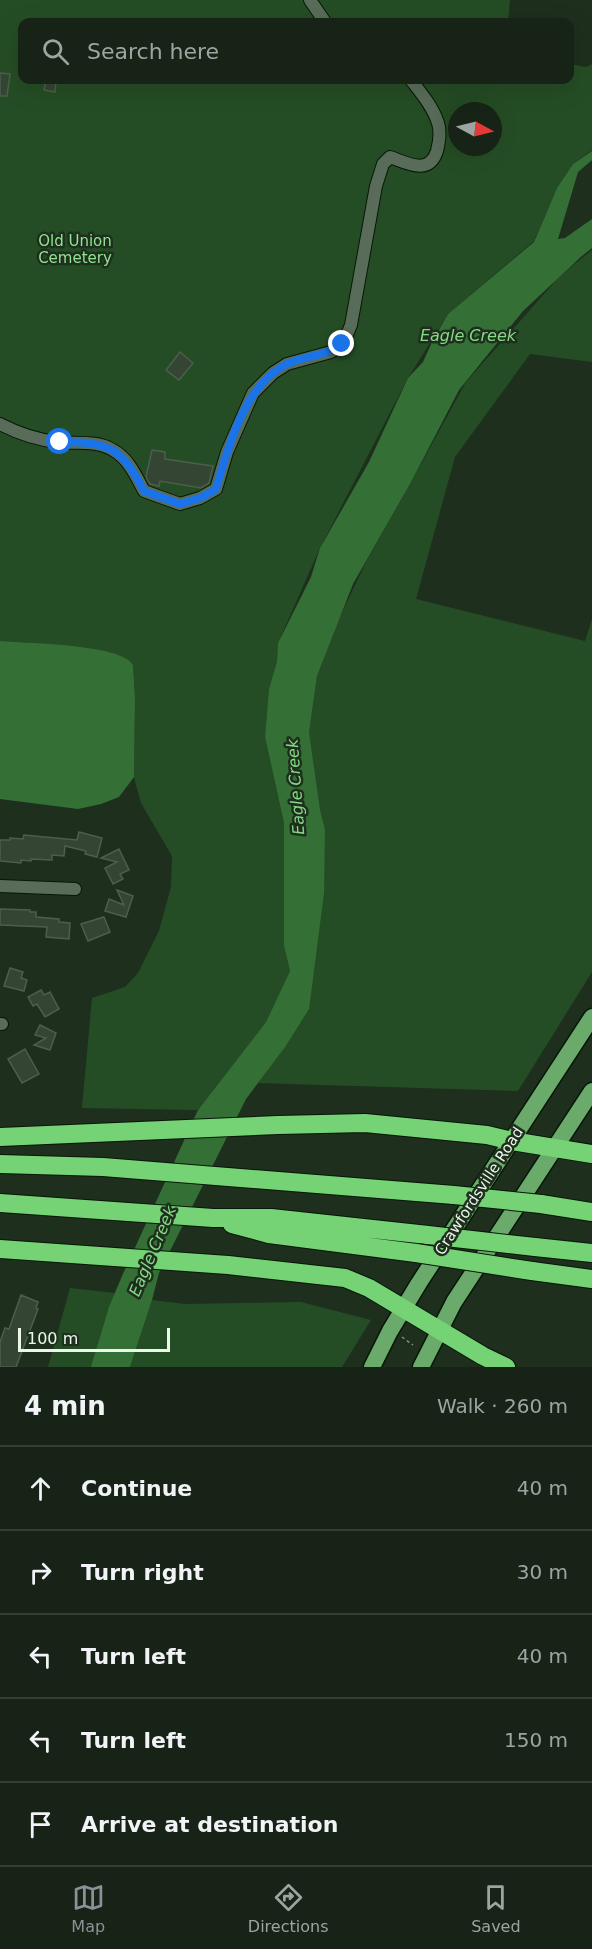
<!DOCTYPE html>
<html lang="en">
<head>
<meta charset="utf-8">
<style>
	body { margin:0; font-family:"DejaVu Sans",sans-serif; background:#1f2b1f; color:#f1f3f6 }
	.compass { position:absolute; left:448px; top:102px; width:54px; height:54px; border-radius:50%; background:#162316; box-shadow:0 6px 24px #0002; rotate:97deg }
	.scale { position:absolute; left:18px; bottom:15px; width:152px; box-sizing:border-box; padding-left:6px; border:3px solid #ecf7eb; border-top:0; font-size:16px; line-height:21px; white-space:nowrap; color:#ecf7eb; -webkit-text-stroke:4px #1e2f1e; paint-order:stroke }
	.stop { position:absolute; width:18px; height:18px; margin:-14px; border:4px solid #1a73e8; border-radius:50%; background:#fff }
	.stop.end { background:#1a73e8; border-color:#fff; box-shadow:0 2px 6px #0008 }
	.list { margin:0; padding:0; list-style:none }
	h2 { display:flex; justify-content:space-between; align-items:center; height:78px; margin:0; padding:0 24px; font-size:26px }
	h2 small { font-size:20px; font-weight:400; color:#9ea4a1 }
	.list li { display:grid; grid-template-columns:39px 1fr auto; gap:18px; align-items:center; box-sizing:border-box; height:84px; padding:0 24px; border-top:2px solid #354035 }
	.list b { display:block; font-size:22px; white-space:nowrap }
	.list em { font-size:20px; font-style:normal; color:#9ea4a1 }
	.icon { flex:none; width:33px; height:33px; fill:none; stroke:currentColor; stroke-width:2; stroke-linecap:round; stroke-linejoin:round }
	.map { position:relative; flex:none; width:592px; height:1367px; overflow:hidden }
	.search { position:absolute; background:#162316; box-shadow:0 6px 24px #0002; left:18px; right:18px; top:18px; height:66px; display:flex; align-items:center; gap:15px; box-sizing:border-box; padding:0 21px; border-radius:12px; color:#9ea4a1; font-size:22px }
	.sheet { height:498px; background:#162316 }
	nav { display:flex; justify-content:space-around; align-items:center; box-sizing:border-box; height:84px; border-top:2px solid #354035; background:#162316; font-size:16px; color:#9ea4a1 }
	nav a { display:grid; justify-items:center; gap:3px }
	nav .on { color:#8c9099 }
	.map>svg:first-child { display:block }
	.green { fill:#254d25; fill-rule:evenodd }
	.water { fill:#347035 }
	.building { fill:#344533; stroke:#4c5f4c; stroke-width:1.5 }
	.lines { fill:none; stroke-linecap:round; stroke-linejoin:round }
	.minor-casing { stroke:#071707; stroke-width:14 }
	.major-casing { stroke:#071707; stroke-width:19 }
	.highway-casing { stroke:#071707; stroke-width:20 }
	.path { stroke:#849284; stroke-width:1.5; stroke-dasharray:3 3; stroke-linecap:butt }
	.minor { stroke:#596c59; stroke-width:12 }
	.major { stroke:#6aaa6a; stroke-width:16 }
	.highway { stroke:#75d375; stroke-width:18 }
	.highway-bridge-casing { stroke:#071707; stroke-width:20; stroke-linecap:butt }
	.highway-bridge { stroke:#75d375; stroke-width:18 }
	.route { stroke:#1a73e8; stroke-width:8 }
	.labels { text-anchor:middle; stroke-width:5; stroke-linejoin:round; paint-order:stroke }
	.park-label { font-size:15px; fill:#91e490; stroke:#1e2f1e }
	.street-label { font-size:15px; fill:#ecf7eb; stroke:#1e2f1e }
	.water-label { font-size:16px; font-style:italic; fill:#86d985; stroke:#1e2f1e }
</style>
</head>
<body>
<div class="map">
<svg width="592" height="1367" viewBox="0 0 592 1367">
	<rect width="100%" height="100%" fill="#1e2f1e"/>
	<path class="green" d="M0 0H510L508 22H22V80H570V64L586 67 592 64V150L573 164 557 188 534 241 448 314 408 378 320 548 278 643 277 661 269 689 265 737 284 823V946L290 971 266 1022 198 1110 82 1108 92 998 125 987 138 973 159 931 171 887 172 856 141 803 134 777 135 699 133 665C123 644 25 643 0 641ZM457 111H493V147H457Z
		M592 250V362L530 354 455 457 416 599 585 641 592 619V972L518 1091 258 1083 309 1009V733L317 676 339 619 366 562 410 484 466 382 560 276Z
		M70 1288 115 1293 92 1367H48Z
		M152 1300 185 1304 301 1302 371 1320 342 1367H130Z"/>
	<path class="water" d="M592 151V160L578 172 558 239 565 238 592 219V248L583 255 523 311 459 390 410 484 353 584 317 676 309 733 320 810 325 830 324 893 309 1009 285 1047 246 1099 159 1273 152 1300 130 1367H91L109 1307 122 1276 198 1110 266 1022 290 971 284 946V823L265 737 269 689 277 661 278 643 311 577 320 548 369 462 408 378 423 362 433 340 448 314 534 242 557 188 573 164Z
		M0 641C25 643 123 644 133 665L135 699 134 777 119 797 101 804 78 809 0 799Z"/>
	<path class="building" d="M0 73 10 74 7 96H0Z
		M46 80H56L55 92 44 90Z
		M180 352 193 363 179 380 166 370Z
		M152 450 165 452V459L213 466 209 483 201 488 160 481 159 486 150 484 146 477Z
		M79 832 102 838 97 857 85 854 86 851 65 846 64 856 52 855V860L31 859V861L21 860V863L0 861V840H10V838L23 839 24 835 77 840Z
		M119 849 129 870 120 874 123 879 113 884 105 868 117 862 101 858Z
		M117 890 133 896 126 917 105 911 109 899 124 905Z
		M0 909 30 910V912H36V917L59 919V922L70 923 69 939 46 937 47 927 0 925Z
		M104 917 110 932 88 941 81 924Z
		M10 968 23 972 21 978 27 980 24 991 4 986Z
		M41 990 44 995 50 992 59 1009 45 1017 37 1004 33 1006 28 997Z
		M40 1025 56 1033 50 1050 34 1045 46 1038 35 1035Z
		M25 1049 39 1074 22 1083 8 1059Z
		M21 1295 38 1302 36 1308 38 1309 16 1367H0V1342L5 1328 9 1329Z"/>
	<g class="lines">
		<defs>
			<path id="minor" d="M310 0 325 22
				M0 424C19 434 37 440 58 442 77 444 96 440 113 450 129 459 136 476 144 491L180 504 200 498 216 489 227 452 253 393 273 373 287 364 331 352 343 344 351 325 376 186 383 164 390 157C407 163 429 176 437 151 439 143 441 132 438 123 433 107 421 93 411 80
				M0 886 75 889
				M0 1024H2"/>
			<path id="major" d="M372 1367 390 1331 419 1283 592 1017
				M421 1367 454 1302 592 1091"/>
			<path id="highway" d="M0 1137 278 1125 365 1123 487 1135 512 1141 592 1154
				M0 1164 103 1167 454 1195
				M0 1203 213 1218H271L428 1235
				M541 1204 592 1212
				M232 1224 269 1234 416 1253
				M535 1247 592 1253
				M0 1249 228 1265 345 1278 369 1288 483 1356 506 1367
				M532 1271 592 1279"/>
		</defs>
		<use href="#minor" class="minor-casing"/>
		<use href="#major" class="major-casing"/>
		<use href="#highway" class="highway-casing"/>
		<path class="path" d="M402 1337 413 1345"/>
		<use href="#minor" class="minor"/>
		<use href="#major" class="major"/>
		<use href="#highway" class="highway"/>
		<defs>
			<path id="highway-bridge" d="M454 1195 541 1204
				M428 1235 535 1247
				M416 1253 532 1271"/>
		</defs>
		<use href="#highway-bridge" class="highway-bridge-casing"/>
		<use href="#highway-bridge" class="highway-bridge"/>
	</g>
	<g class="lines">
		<path class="route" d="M60 442C109 442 121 447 144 491L180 504 200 498 216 489C228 447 245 384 287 364 306 355 323 357 342 344"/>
	</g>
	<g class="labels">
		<g class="park-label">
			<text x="75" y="246">Old Union<tspan x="75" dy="17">Cemetery</tspan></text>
		</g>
		<g class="street-label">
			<text transform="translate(479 1191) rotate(-57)" y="5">Crawfordsville Road</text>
		</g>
		<g class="water-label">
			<text x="468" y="341">Eagle Creek</text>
			<text transform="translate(295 787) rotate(-94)" y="6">Eagle Creek</text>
			<text transform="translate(152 1251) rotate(-67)" y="6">Eagle Creek</text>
		</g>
	</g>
</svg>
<svg class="compass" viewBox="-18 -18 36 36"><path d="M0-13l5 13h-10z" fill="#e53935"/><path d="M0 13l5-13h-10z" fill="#9ea4a1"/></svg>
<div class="scale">100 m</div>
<div class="stop" style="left:60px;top:442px"></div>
<div class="stop end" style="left:342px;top:344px"></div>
<div class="search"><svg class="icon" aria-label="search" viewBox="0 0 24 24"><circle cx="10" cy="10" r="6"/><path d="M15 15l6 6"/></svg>Search here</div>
</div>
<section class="sheet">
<h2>4 min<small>Walk · 260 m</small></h2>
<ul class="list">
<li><svg class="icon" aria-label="ahead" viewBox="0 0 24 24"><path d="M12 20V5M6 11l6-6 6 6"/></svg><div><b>Continue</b></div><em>40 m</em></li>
<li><svg class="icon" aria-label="right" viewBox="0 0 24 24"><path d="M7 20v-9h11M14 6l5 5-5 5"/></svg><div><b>Turn right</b></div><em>30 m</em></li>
<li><svg class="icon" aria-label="left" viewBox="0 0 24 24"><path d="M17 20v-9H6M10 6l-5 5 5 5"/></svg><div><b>Turn left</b></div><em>40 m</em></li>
<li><svg class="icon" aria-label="left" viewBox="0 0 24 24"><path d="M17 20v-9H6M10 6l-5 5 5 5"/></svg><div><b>Turn left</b></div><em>150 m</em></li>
<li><svg class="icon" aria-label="arrive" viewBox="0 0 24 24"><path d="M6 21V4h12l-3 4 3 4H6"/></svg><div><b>Arrive at destination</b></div></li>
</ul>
</section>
<nav>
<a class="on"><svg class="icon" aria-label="map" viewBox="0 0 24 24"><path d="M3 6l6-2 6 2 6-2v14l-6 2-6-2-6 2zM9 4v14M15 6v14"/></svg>Map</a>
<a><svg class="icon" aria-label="directions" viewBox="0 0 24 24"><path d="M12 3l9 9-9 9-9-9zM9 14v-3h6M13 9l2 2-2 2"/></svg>Directions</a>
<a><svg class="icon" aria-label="saved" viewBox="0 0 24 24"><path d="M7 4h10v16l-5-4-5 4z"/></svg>Saved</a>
</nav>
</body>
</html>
